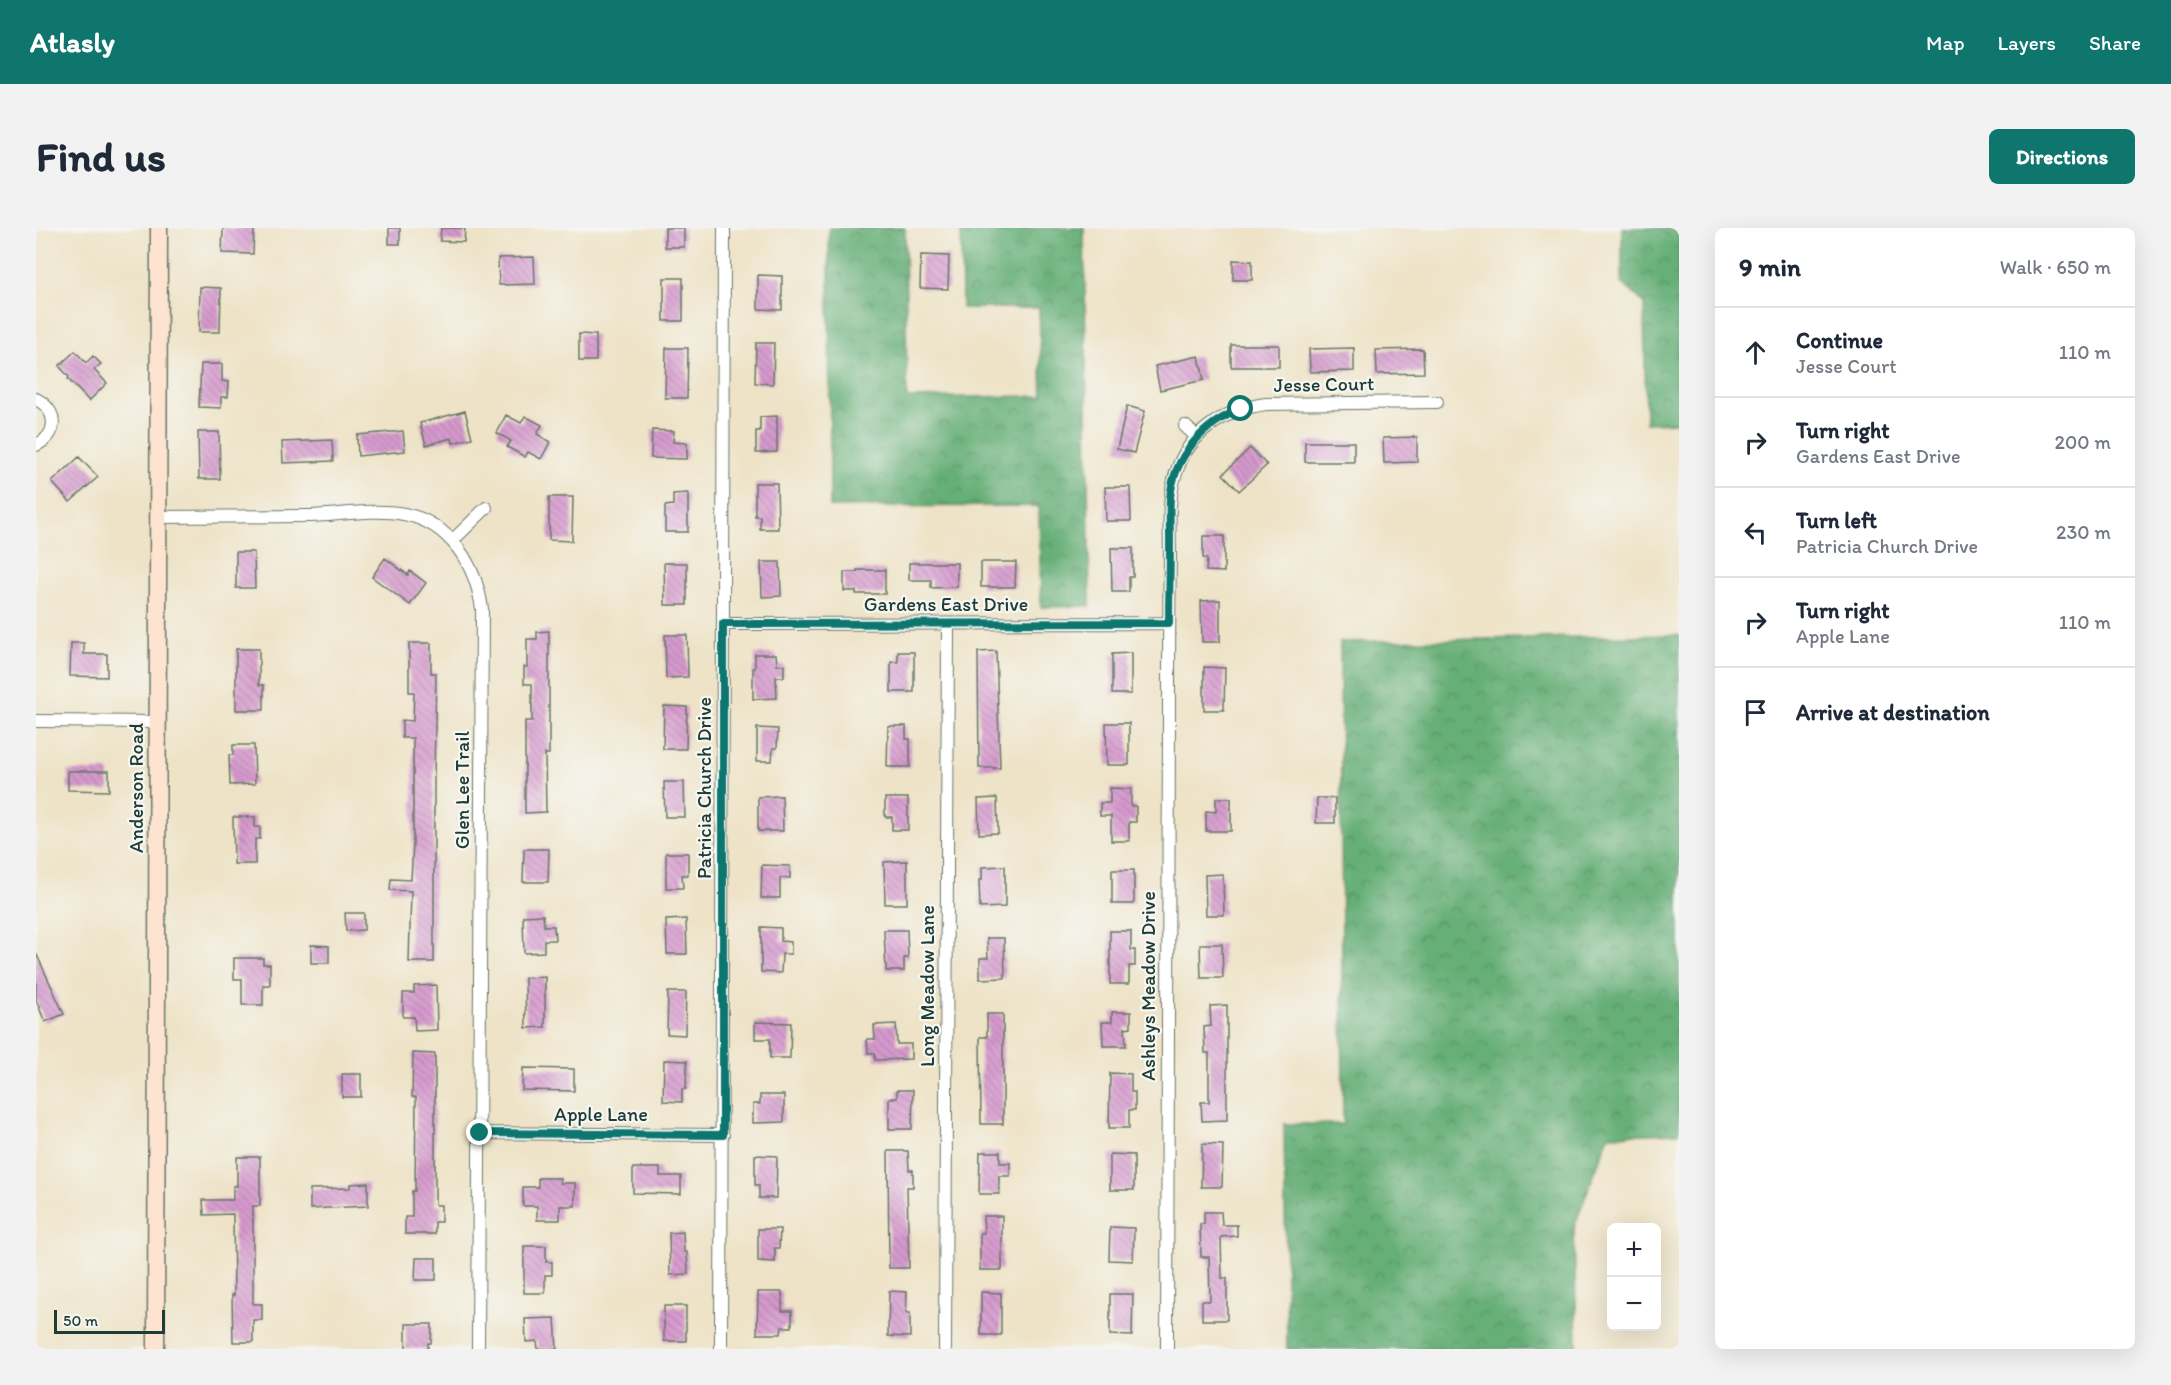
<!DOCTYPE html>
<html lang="en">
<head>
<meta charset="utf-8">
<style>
	body { margin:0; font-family:Itim,sans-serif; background:#f2f2f3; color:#1f2937 }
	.controls { position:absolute; right:18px; bottom:18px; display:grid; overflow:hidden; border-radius:9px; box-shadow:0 6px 24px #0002 }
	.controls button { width:54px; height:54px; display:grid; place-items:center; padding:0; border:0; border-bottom:2px solid #e0e1e3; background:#fff; color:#1f2937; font:30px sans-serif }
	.scale { position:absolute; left:18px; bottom:15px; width:111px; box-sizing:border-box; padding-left:6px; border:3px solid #1f3d34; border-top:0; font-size:16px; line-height:21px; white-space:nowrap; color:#1f3d34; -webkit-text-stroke:4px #f6f6f2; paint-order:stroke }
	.stop { position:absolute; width:18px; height:18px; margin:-14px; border:4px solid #0f766e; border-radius:50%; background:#fff }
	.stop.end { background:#0f766e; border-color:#fff; box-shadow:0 2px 6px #0008 }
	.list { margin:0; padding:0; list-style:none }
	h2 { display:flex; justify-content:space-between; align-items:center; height:78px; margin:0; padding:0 24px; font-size:26px }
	h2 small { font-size:20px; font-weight:400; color:#747a83 }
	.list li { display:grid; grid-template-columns:39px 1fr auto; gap:18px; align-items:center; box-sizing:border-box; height:90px; padding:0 24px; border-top:2px solid #e0e1e3 }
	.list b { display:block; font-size:22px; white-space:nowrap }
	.list p { margin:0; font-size:20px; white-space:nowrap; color:#747a83 }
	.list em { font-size:20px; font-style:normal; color:#747a83 }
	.icon { flex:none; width:33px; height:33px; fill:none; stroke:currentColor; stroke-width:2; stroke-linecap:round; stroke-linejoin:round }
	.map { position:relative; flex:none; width:1643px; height:1121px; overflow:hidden; border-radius:9px }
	header { display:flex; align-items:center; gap:36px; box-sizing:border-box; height:84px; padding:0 30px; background:#0f766e; color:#fff }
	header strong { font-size:28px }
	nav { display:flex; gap:33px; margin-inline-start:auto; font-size:21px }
	.intro { display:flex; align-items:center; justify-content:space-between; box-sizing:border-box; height:144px; padding:0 36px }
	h1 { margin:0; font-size:42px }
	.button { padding:15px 27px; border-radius:9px; background:#0f766e; color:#fff; font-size:21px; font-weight:700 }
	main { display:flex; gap:36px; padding:0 36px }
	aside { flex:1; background:#fff; border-radius:9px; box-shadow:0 6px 24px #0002 }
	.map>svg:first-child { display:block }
	.forest { fill:url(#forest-crowns); stroke:#427656; stroke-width:1.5 }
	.building { fill:url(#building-back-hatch) }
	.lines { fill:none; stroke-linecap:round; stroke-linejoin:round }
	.street-casing { stroke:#677767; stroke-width:14 }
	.secondary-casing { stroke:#677767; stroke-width:19 }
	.street { stroke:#fff; stroke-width:12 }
	.secondary { stroke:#fee3d1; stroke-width:16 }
	.route { stroke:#0f766e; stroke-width:8 }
	.labels { text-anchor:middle; stroke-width:4.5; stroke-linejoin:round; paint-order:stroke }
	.street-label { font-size:20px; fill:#1f3d34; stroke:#f6f6f2 }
</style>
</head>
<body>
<header>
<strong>Atlasly</strong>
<nav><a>Map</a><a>Layers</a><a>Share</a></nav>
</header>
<div class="intro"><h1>Find us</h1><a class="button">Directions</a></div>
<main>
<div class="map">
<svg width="1643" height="1121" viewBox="0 0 1643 1121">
	<defs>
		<pattern id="forest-crowns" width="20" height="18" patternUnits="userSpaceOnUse" patternTransform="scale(1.5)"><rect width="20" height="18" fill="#66af77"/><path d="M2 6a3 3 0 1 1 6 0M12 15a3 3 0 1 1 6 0" fill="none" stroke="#539062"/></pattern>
		<pattern id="building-back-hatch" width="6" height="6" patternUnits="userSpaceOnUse" patternTransform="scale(1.5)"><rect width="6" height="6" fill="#d79ace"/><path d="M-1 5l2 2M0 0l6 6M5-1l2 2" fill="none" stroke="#ae7fa8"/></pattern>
	</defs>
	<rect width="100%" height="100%" fill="#f6f6f2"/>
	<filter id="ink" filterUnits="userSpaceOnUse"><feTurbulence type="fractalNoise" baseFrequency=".0167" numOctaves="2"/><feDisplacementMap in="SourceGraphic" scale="12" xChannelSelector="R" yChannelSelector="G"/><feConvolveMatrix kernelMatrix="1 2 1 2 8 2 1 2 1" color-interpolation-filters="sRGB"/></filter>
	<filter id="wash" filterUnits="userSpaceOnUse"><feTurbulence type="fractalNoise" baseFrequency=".008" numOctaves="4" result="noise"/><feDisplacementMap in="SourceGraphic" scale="24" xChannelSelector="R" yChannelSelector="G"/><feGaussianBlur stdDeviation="1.35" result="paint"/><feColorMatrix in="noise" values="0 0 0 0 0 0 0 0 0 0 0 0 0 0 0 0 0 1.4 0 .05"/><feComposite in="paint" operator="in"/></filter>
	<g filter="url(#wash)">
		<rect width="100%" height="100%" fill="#eee3c7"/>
		<path class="forest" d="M793 0H869L871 170 1006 168 1003 80H926L925 0H1048L1054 378 1005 379 1003 278 794 279Z
			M1586 0H1643V194L1610 195 1608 75 1586 55Z
			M1643 407V905L1573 907 1538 999 1541 1121H1251L1248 896H1307L1304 414Z"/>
		<g id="blocks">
			<path class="building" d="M187 0H218L217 26 186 25Z
				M353 0H364V16H353Z
				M405 0H429L428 14 404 13Z
				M629 0H648V19H629Z
				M885 27 913 28 912 61 884 60Z
				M498 29 499 56 463 57 462 30Z
				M1197 32 1216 33V52H1197Z
				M722 47 746 48V82L722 81Z
				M628 50H647V93H628Z
				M164 59 185 60 184 104H163Z
				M543 106 560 107V133H543Z
				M720 115H738L737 156 719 155Z
				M1195 117H1243V139H1195Z
				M630 120H652L651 170H629Z
				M1318 120V143L1274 144 1273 121Z
				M1387 121 1388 145 1341 146 1340 122Z
				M39 123 50 135 57 128 65 136 58 142 71 155 53 173 32 151 33 149 23 138Z
				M1163 128 1168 152 1124 162 1119 138Z
				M165 136H186V153L193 154 192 169H185V180L163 179Z
				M1091 178 1109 183 1098 225 1081 221Z
				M429 183 436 210 417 215 416 210 390 217 384 195Z
				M470 187 485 195 489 188 506 197 501 206 514 214 505 231 492 224 489 229 471 219 475 213 461 205Z
				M741 188V224L720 225V203H724V189Z
				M616 202 638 203 637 214 651 215V231L615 230Z
				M367 203 369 223 322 228 321 207Z
				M162 204H183L184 251H163Z
				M1381 209V234L1348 235 1347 210Z
				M296 212 297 233 247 235 246 214Z
				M1269 214H1318V234H1269Z
				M1214 220 1231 237 1203 263 1187 246Z
				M43 229 62 249 34 274 16 254Z
				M719 255H741L742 301H724V288H719Z
				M1069 259H1094L1095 293H1070Z
				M652 265V304H629V278L637 277V266Z
				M513 269H537L536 313 513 312Z
				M1167 308H1188V344L1170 343 1171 331 1167 330Z
				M1075 320H1097V349H1093V364H1076Z
				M200 324H218L219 360H200Z
				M349 330 372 347 374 343 390 355 374 377 336 349Z
				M725 334H744L745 368 726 369Z
				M945 334H980L979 359H945Z
				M628 335H651V377H629Z
				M873 335H921V359L895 360V352H873Z
				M821 342H849V366H820V363H808V344H821Z
				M1184 372V414H1166L1165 373Z
				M513 403V526H509L510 584 489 585V493H496V456H488V439H491V411H501V404Z
				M629 407H651L652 449 630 450Z
				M35 415H48V426H71V449L34 448Z
				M373 415H395V445H400L398 550V734H373L375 663 354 662 355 651 375 652 377 615V510H366V492L377 493 378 464H373Z
				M200 421H223V457H228V482H200Z
				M960 423 964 540H943L942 424Z
				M862 424H878V464H855V434H862Z
				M1095 425V466H1076V426Z
				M719 426H740L741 437H748V449H740L741 470 717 471V440H719Z
				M1168 439 1189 440 1188 482H1168Z
				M628 478 651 479 650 521H627Z
				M1070 495H1093V537H1071Z
				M852 498H870V511H874V539H851Z
				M721 500 742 501 741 520H737L736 533H721Z
				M197 517H218L219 556 194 557 193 527H197Z
				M32 543H73V563L32 562Z
				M628 554H648L649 589H629Z
				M1074 560 1095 561V578H1100V594H1093V613H1075V588H1064V575H1074Z
				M746 568 747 603H722V569Z
				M849 570H872V602H856V589H849Z
				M961 570 962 605 943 606 942 571Z
				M1180 570H1195V603H1170V583L1180 584Z
				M1281 570H1299V595H1280Z
				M197 589H219V599H224V611H219V636H198Z
				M488 621H513L512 654H487Z
				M630 625H652V647H646L647 660H630Z
				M871 633V676H849L848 634Z
				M726 637 754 638V650H744V670H725Z
				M969 638V679L944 680 943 652H946V639Z
				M1076 642H1098V676H1076Z
				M1187 646 1188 687H1170L1169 647Z
				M309 685H328V702L310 703Z
				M507 687 508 698H518L519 712H508V724L488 725 487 688Z
				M650 691 651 726H631L630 692Z
				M725 699 745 700V713L755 714V726H746L745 745 725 744Z
				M848 702H871L872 730H868V743H850Z
				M1074 703H1095V722H1099V738H1093V756H1074Z
				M951 710H968L969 750 944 751V730H952Z
				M1164 716H1186L1187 750H1165Z
				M275 717 293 718V735H275Z
				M0 725 28 786 9 794 0 772Z
				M198 730H227V736H234V757H227V777H206V751H198Z
				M509 749V799L490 800 489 750Z
				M400 757 401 802 379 803 378 789H367V765H378V758Z
				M632 764H650L649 807 631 806Z
				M1191 777V892L1166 893 1165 874H1173V825H1169L1168 799 1175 798 1174 778Z
				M1076 784H1095V799L1089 800 1090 818H1067L1066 794H1076Z
				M951 786H967V896H945L944 809H951Z
				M719 794 755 795 754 830H734V811H719Z
				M860 796 861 816H875V831L839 832V825H832L831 811H839L838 797Z
				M377 825 399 826V977H405V994H399V1006H369V989H376V963H379L380 869H376Z
				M628 832 651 833 650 861H646V874L627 873Z
				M487 840 538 841V863L486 862Z
				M1074 845 1095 846V864H1099V882H1093V900H1073Z
				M306 846H325V869H306Z
				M861 862H877L876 901H853V870H861Z
				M724 867H748V894L717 895V876H724Z
				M1166 916 1187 917 1186 959H1165Z
				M852 923H872L873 942H877V959H871L873 1040H853Z
				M944 924H964V935H974V948H963V966H943Z
				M1074 926 1098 927V962H1074Z
				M719 927 741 928 740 970H723V957H719Z
				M201 929H224V978H217V1076H226V1092H217V1114H197L196 1067H198L197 986 168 987 167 972H197V958H201Z
				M597 940H624V948H645V966L597 965Z
				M502 950H524V955H539V978H524V992H501V978H487V959H502Z
				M332 955V978L274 981V961L314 960V956Z
				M1168 984H1185L1186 997H1201V1008L1185 1009 1186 1050H1191V1092H1166V1073H1174L1173 1029H1165L1164 996H1168Z
				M947 988H966V1042H944V1005H948Z
				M1074 999 1098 1000 1097 1033 1073 1032Z
				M722 1001H744L743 1020H739V1034L722 1033Z
				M647 1004 648 1024H651L652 1046 634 1047 633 1005Z
				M488 1018H510V1034H516V1047H509V1065H488Z
				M380 1030H400V1052H379Z
				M853 1063 871 1064 870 1085H874V1109L852 1108Z
				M722 1064H746V1083H756V1099H746L745 1106H721Z
				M945 1064 965 1065V1107H945Z
				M1074 1066H1097L1096 1108 1074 1107Z
				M628 1078H650V1113H628Z
				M519 1090 521 1121H502L501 1113 490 1114 489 1091Z
				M370 1096H396L395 1115H392V1121H370Z"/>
		</g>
	</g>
	<g filter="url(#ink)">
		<use href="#blocks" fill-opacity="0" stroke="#677767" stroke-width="1.5"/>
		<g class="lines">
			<defs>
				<path id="street" d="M0 171C22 182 23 207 0 217
					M1149 198 1161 209
					M122 289C170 289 219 288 268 288 300 288 335 280 368 286 415 295 440 338 446 381L442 1121
					M416 313 450 280
					M687 396 1133 395
					M0 493 122 494
					M444 905 687 907
					M685 1121 688 0
					M909 1121 912 396
					M1131 1121C1131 909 1132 697 1133 485 1133 433 1133 381 1134 329 1134 302 1131 271 1140 245 1153 204 1190 181 1230 176L1401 174"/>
				<path id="secondary" d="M120 1121 123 0"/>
			</defs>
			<use href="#street" class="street-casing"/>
			<use href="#secondary" class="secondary-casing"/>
			<use href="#street" class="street"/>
			<use href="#secondary" class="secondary"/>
		</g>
	</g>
	<g class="lines" filter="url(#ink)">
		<path class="route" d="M444 905 687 907V396L1133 395C1133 367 1134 339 1134 312 1134 298 1133 284 1134 270 1138 228 1167 196 1205 181"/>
	</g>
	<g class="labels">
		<g class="street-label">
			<text transform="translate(1288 156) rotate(-1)" y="7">Jesse Court</text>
			<text x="910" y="383">Gardens East Drive</text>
			<text transform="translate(100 560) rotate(-90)" y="7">Anderson Road</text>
			<text transform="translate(668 560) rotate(-90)" y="7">Patricia Church Drive</text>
			<text transform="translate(426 562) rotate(-90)" y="7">Glen Lee Trail</text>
			<text transform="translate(891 758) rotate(-90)" y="7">Long Meadow Lane</text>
			<text transform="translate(1112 758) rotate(-90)" y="7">Ashleys Meadow Drive</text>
			<text x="565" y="893">Apple Lane</text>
		</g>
	</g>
</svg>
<div class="controls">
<button>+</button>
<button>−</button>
</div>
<div class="scale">50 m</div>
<div class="stop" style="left:1205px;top:181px"></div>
<div class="stop end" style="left:444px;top:905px"></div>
</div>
<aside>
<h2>9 min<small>Walk · 650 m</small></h2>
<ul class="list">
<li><svg class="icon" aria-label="ahead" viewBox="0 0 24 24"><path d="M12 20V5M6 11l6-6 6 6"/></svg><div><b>Continue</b><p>Jesse Court</p></div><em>110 m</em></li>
<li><svg class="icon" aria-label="right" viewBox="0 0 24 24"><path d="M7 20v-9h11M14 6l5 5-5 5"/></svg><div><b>Turn right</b><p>Gardens East Drive</p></div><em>200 m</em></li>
<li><svg class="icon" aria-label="left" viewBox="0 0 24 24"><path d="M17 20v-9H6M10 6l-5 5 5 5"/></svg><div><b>Turn left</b><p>Patricia Church Drive</p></div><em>230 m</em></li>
<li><svg class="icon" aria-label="right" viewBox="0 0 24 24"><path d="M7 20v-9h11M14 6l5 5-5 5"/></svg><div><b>Turn right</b><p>Apple Lane</p></div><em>110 m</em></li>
<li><svg class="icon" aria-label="arrive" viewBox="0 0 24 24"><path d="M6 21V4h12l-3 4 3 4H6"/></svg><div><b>Arrive at destination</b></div></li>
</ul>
</aside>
</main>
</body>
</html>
